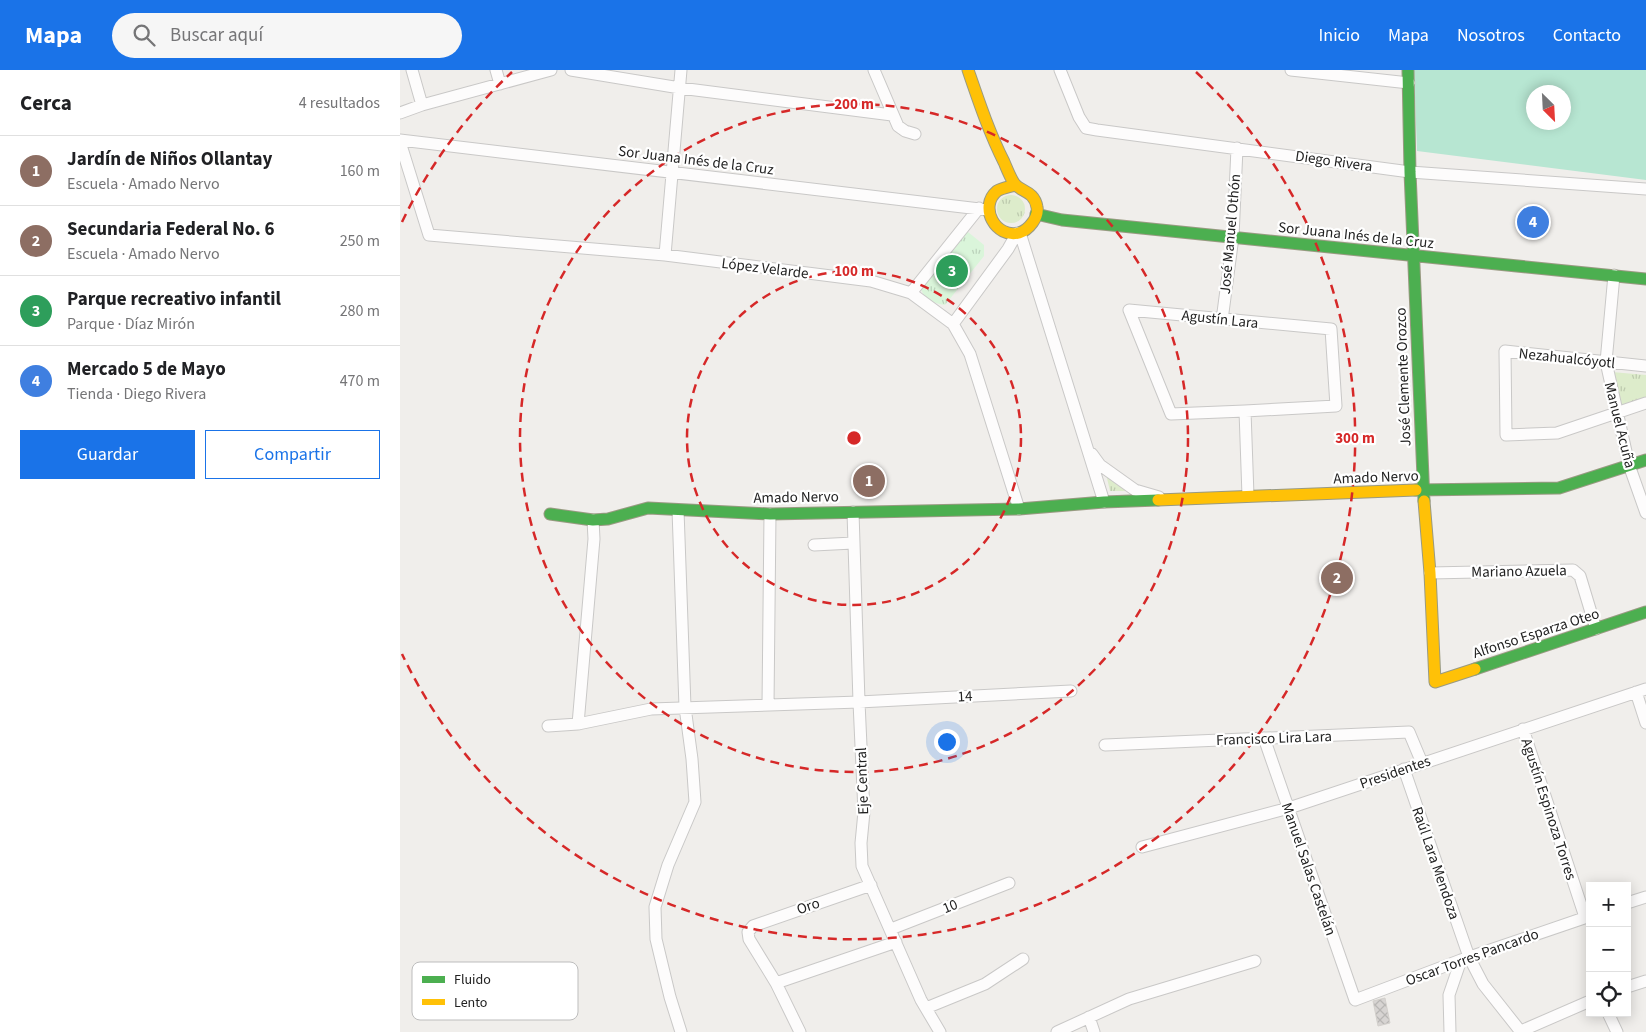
<!DOCTYPE html>
<html lang="es">
<head>
<meta charset="utf-8">
<style>
	body { margin:0; font-family:"Source Sans 3",sans-serif; background:#f6f6f6; color:#202124 }
	.controls { position:absolute; right:15px; bottom:15px; display:grid; overflow:hidden; border-radius:0px; box-shadow:0 2px 12px #0003 }
	.controls button { width:45px; height:45px; display:grid; place-items:center; padding:0; border:0; border-bottom:1px solid #e0e0e0; background:#fff; color:#202124; font:25px sans-serif }
	.compass { position:absolute; left:1126px; top:15px; width:45px; height:45px; border-radius:50%; background:#fff; box-shadow:0 2px 12px #0003; rotate:156deg }
	.you { position:absolute; left:546px; top:671px; width:18px; height:18px; margin:-12px; border:4px solid #fff; border-radius:50%; background:#1a73e8; box-shadow:0 0 0 8px #1a73e833 }
	.badge { display:grid; place-items:center; width:32px; height:32px; border-radius:50%; background:#1a73e8; color:#fff; font-size:16px; font-weight:700 }
	.pin { position:absolute; translate:-50% -50%; border:2px solid #fff; box-shadow:0 1px 5px #0006 }
	.list { margin:0; padding:0; list-style:none }
	h2 { display:flex; justify-content:space-between; align-items:center; height:65px; margin:0; padding:0 20px; font-size:21px }
	h2 small { font-size:16px; font-weight:400; color:#757577 }
	.list li { display:grid; grid-template-columns:32px 1fr auto; gap:15px; align-items:center; box-sizing:border-box; height:70px; padding:0 20px; border-top:1px solid #e0e0e0 }
	.list b { display:block; font-size:19px; white-space:nowrap }
	.list p { margin:0; font-size:16px; white-space:nowrap; color:#757577 }
	.list em { font-size:16px; font-style:normal; color:#757577 }
	.actions { display:flex; gap:10px; padding:15px 20px }
	.actions a { flex:1; padding:11px 0; border:1px solid #1a73e8; border-radius:0px; text-align:center; font-size:18px; color:#1a73e8 }
	.actions .main { background:#1a73e8; color:#fff }
	.icon { flex:none; width:28px; height:28px; fill:none; stroke:currentColor; stroke-width:2; stroke-linecap:round; stroke-linejoin:round }
	.map { position:relative; flex:none; width:1246px; height:962px; overflow:hidden }
	header { display:flex; align-items:center; gap:30px; box-sizing:border-box; height:70px; padding:0 25px; background:#1a73e8; color:#fff }
	header strong { font-size:24px }
	nav { display:flex; gap:28px; margin-inline-start:auto; font-size:18px }
	.search { width:350px; height:45px; background:#f6f6f6; display:flex; align-items:center; gap:12px; box-sizing:border-box; padding:0 18px; border-radius:28px; color:#757577; font-size:19px }
	main { display:flex }
	aside { flex:1; background:#fff }
	.map>svg:first-child { display:block }
	.grass { fill:url(#grass-tufts) }
	.park { fill:url(#park-tufts) }
	.pitch { fill:#b7e6d2; fill-rule:evenodd }
	.building { fill:url(#building-cross-hatch); stroke:#d3d0cc }
	.lines { fill:none; stroke-linecap:round; stroke-linejoin:round }
	.street-casing { stroke:#c9c8c7; stroke-width:13 }
	.fast-casing { stroke:#999a82; stroke-width:13 }
	.slow-casing { stroke:#999a82; stroke-width:13 }
	.street { stroke:#fdfcfc; stroke-width:11 }
	.fast { stroke:#4caf50; stroke-width:11 }
	.slow { stroke:#ffc107; stroke-width:11 }
	.ring { fill:none; stroke:#d62828; stroke-width:2.5; stroke-dasharray:9 6 }
	.labels { text-anchor:middle; stroke-width:4.5; stroke-linejoin:round; paint-order:stroke }
	.street-label { font-size:15px; fill:#222; stroke:#fff }
	.key { fill:#fff; stroke:#bdbdbd; stroke-width:1 }
	.key-label { font-size:14px; fill:#222 }
	.centre { fill:#d62828; stroke:#fff; stroke-width:2.5 }
	.ring-label { font-size:15px; text-anchor:middle; font-weight:bold; fill:#d62828; stroke:#fff; stroke-width:4.5; stroke-linejoin:round; paint-order:stroke }
</style>
</head>
<body>
<header>
<strong>Mapa</strong>
<div class="search"><svg class="icon" aria-label="search" viewBox="0 0 24 24"><circle cx="10" cy="10" r="6"/><path d="M15 15l6 6"/></svg>Buscar aquí</div>
<nav><a>Inicio</a><a>Mapa</a><a>Nosotros</a><a>Contacto</a></nav>
</header>
<main>
<aside>
<h2>Cerca<small>4 resultados</small></h2>
<ul class="list">
<li><span class="badge" style="background:#8d6e63">1</span><div><b>Jardín de Niños Ollantay</b><p>Escuela · Amado Nervo</p></div><em>160 m</em></li>
<li><span class="badge" style="background:#8d6e63">2</span><div><b>Secundaria Federal No. 6</b><p>Escuela · Amado Nervo</p></div><em>250 m</em></li>
<li><span class="badge" style="background:#2e9e5b">3</span><div><b>Parque recreativo infantil</b><p>Parque · Díaz Mirón</p></div><em>280 m</em></li>
<li><span class="badge" style="background:#3f7fe0">4</span><div><b>Mercado 5 de Mayo</b><p>Tienda · Diego Rivera</p></div><em>470 m</em></li>
</ul>
<div class="actions"><a class="main">Guardar</a><a>Compartir</a></div>
</aside>
<div class="map">
<svg width="1246" height="962" viewBox="0 0 1246 962">
	<defs>
		<pattern id="grass-tufts" width="24" height="20" patternUnits="userSpaceOnUse" patternTransform="scale(1.25)"><rect width="24" height="20" fill="#ddeccb"/><path d="M3 7l-1-3M5 7V3M7 7l1-3M15 17l-1-3M17 17v-4M19 17l1-3" fill="none" stroke="#bdcaae"/></pattern>
		<pattern id="park-tufts" width="24" height="20" patternUnits="userSpaceOnUse" patternTransform="scale(1.25)"><rect width="24" height="20" fill="#daf5da"/><path d="M3 7l-1-3M5 7V3M7 7l1-3M15 17l-1-3M17 17v-4M19 17l1-3" fill="none" stroke="#bbd2bb"/></pattern>
		<pattern id="building-cross-hatch" width="8" height="8" patternUnits="userSpaceOnUse" patternTransform="scale(1.25)"><rect width="8" height="8" fill="#d7d4d2"/><path d="M0 0l8 8M0 8l8-8" fill="none" stroke="#b8b6b4"/></pattern>
	</defs>
	<rect width="100%" height="100%" fill="#f0eeeb"/>
	<path class="grass" d="M597 139a14 14 0 1 1 28 0a14 14 0 1 1-28 0Z
		M1212 302 1246 305V327L1221 336Z
		M706 404 729 421H710Z"/>
	<path class="park" d="M568 162 584 175V186L545 235C532 233 523 229 520 216L560 165Z"/>
	<path class="pitch" d="M1014 0H1246V110L1017 81ZM1134 22H1164V52H1134Z"/>
	<path class="building" d="M985 928 990 953 978 956 973 931Z"/>
	<g class="lines">
		<defs>
			<path id="street" d="M12 0 22 35
				M96 0 100 14
				M171 0 280 18 492 45
				M474 0 498 56 505 61 515 64
				M660 0 679 47 686 58 697 60 1010 102 1246 119
				M891 0 1009 13
				M0 43 22 35 151 0
				M0 70 588 140
				M0 72 29 165 265 185 471 211 511 223 553 254 570 284 619 439
				M620 163 704 432
				M265 185 281 0
				M1214 205 1206 292 1229 395 1246 443
				M511 223 579 138
				M729 240 931 259 936 336 845 341 771 344Z
				M822 250 833 167 837 78
				M553 254 608 179 617 163
				M1246 296 1105 281 1106 365 1157 363 1246 333
				M845 341 848 426
				M692 384 700 395 735 420 759 427
				M278 440 285 637 292 689 295 732 268 795 255 837 256 869 270 927 281 962
				M453 442 459 632 464 742 461 773 462 796 521 930 540 962
				M414 475 453 473
				M1030 503 1173 500 1180 506 1196 559
				M1236 622 1246 653
				M368 635 370 444
				M178 654 194 469 193 450
				M148 656 178 654 251 639 459 632 671 621
				M1123 659 1185 847
				M864 668 955 930 1061 890 1190 846
				M705 675 1009 662 1022 693
				M1004 699 1069 887 1083 914 1121 962
				M742 777 889 738 1246 619
				M1227 833 1246 827
				M491 859 609 813
				M376 913 496 872
				M1227 917 1246 911
				M526 938 585 914 623 889
				M1208 943 1217 962
				M689 947 694 962
				M1121 961 1190 931
				M400 962 376 913 349 869 348 862 353 856 471 815
				M657 962 729 929 855 891
				M1050 962 1049 925 1061 890"/>
			<path id="fast" d="M1008 0 1010 102 1024 431
				M636 144 662 150 1246 209
				M1016 420 1159 418 1246 390
				M150 444 193 450 208 449 248 438 370 444 619 439 704 432 758 430
				M1075 599 1246 542"/>
			<path id="slow" d="M568 0C579 32 589 62 604 92 607 99 610 107 614 113 620 122 634 120 637 137 639 147 629 160 619 163 596 169 578 137 597 121 602 118 609 117 615 115
				M758 430 1016 420
				M1024 431 1030 503 1035 612 1075 599"/>
		</defs>
		<use href="#street" class="street-casing"/>
		<use href="#fast" class="fast-casing"/>
		<use href="#slow" class="slow-casing"/>
		<use href="#street" class="street"/>
		<use href="#fast" class="fast"/>
		<use href="#slow" class="slow"/>
	</g>
	<g class="ring">
		<circle cx="454" cy="368" r="167"/>
		<circle cx="454" cy="368" r="334"/>
		<path d="M2 152A501 501 0 0 1 112 2M796 2A501 501 0 1 1 2 584"/>
	</g>
	<g class="labels">
		<g class="street-label">
			<text transform="translate(296 90) rotate(7)" y="5">Sor Juana Inés de la Cruz</text>
			<text transform="translate(934 91) rotate(8)" y="5">Diego Rivera</text>
			<text transform="translate(830 164) rotate(-85)" y="5">José Manuel Othón</text>
			<text transform="translate(956 165) rotate(6)" y="5">Sor Juana Inés de la Cruz</text>
			<text transform="translate(365 198) rotate(7)" y="5">López Velarde</text>
			<text transform="translate(820 249) rotate(6)" y="5">Agustín Lara</text>
			<text transform="translate(1167 288) rotate(6)" y="5">Nezahualcóyotl</text>
			<text transform="translate(1003 307) rotate(-92)" y="5">José Clemente Orozco</text>
			<text transform="translate(1220 355) rotate(76)" y="5">Manuel Acuña</text>
			<text transform="translate(976 407) rotate(-2)" y="5">Amado Nervo</text>
			<text transform="translate(396 427) rotate(-1)" y="5">Amado Nervo</text>
			<text transform="translate(1119 501) rotate(-1)" y="5">Mariano Azuela</text>
			<text transform="translate(1136 563) rotate(-18)" y="5">Alfonso Esparza Oteo</text>
			<text transform="translate(565 626) rotate(-3)" y="5">14</text>
			<text transform="translate(874 668) rotate(-2)" y="5">Francisco Lira Lara</text>
			<text transform="translate(995 702) rotate(-19)" y="5">Presidentes</text>
			<text transform="translate(462 711) rotate(-92)" y="5">Eje Central</text>
			<text transform="translate(1149 739) rotate(72)" y="5">Agustín Espinoza Torres</text>
			<text transform="translate(1036 793) rotate(71)" y="5">Raúl Lara Mendoza</text>
			<text transform="translate(909 799) rotate(71)" y="5">Manuel Salas Castelán</text>
			<text transform="translate(408 836) rotate(-19)" y="5">Oro</text>
			<text transform="translate(550 836) rotate(-22)" y="5">10</text>
			<text transform="translate(1072 887) rotate(-20)" y="5">Oscar Torres Pancardo</text>
		</g>
	</g>
	<rect x="12" y="892" width="166" height="58" rx="8" class="key"/>
	<rect x="22" y="906" width="23" height="7" fill="#4caf50"/>
	<rect x="22" y="929" width="23" height="6" fill="#ffc107"/>
	<g class="key-label">
		<text x="54" y="914">Fluido</text>
		<text x="54" y="937">Lento</text>
	</g>
	<circle cx="454" cy="368" r="8" class="centre"/>
	<g class="ring-label">
		<text x="454" y="39">200 m</text>
		<text x="454" y="206">100 m</text>
		<text x="955" y="373">300 m</text>
	</g>
</svg>
<div class="controls">
<button>+</button>
<button>−</button>
<button><svg class="icon" aria-label="locate" viewBox="0 0 24 24"><circle cx="12" cy="12" r="6"/><path d="M12 2v4M12 18v4M2 12h4M18 12h4"/></svg></button>
</div>
<svg class="compass" viewBox="-18 -18 36 36"><path d="M0-13l5 13h-10z" fill="#e53935"/><path d="M0 13l5-13h-10z" fill="#757577"/></svg>
<div class="you"></div>
<div class="pin badge" style="left:469px;top:411px;background:#8d6e63">1</div>
<div class="pin badge" style="left:937px;top:508px;background:#8d6e63">2</div>
<div class="pin badge" style="left:552px;top:201px;background:#2e9e5b">3</div>
<div class="pin badge" style="left:1133px;top:152px;background:#3f7fe0">4</div>
</div>
</main>
</body>
</html>
